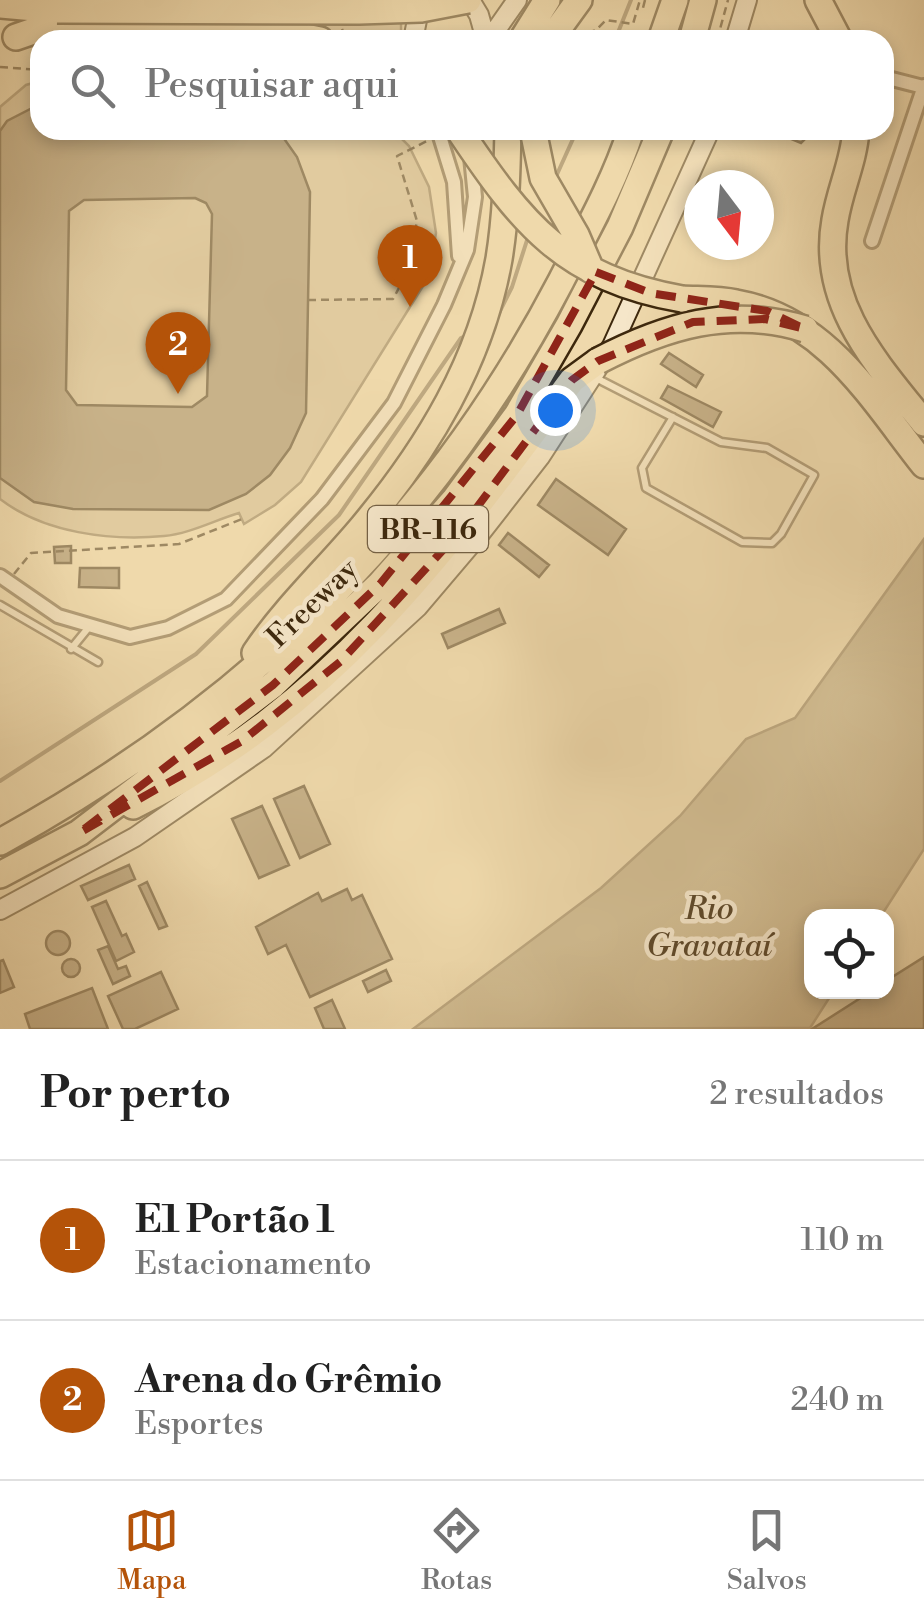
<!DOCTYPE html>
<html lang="pt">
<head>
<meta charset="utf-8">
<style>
	body { margin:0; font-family:"Libre Bodoni",serif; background:#f2f2f2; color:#222 }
	.controls { position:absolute; right:30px; bottom:30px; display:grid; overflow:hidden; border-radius:20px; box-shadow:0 5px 15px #0003 }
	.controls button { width:90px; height:90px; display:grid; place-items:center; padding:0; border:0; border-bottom:2px solid #e0e0e0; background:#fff; color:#222; font:50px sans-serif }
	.compass { position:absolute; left:684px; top:170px; width:90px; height:90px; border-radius:50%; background:#fff; box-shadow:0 5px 15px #0003; rotate:164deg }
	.you { position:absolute; left:555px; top:410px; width:35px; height:35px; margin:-25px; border:8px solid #fff; border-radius:50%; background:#1a73e8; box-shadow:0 0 0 15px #1a73e833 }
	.badge { display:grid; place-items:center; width:65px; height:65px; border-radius:50%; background:#b45309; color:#fff; font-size:32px; font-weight:700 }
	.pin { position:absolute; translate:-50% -82px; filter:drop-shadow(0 2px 5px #0008) }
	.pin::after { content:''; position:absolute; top:52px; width:35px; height:30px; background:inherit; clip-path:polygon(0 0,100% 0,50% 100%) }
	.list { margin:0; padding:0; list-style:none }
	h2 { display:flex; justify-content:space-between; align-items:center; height:130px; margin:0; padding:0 40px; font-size:42px }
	h2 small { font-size:32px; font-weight:400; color:#767676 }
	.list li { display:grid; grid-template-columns:65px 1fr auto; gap:30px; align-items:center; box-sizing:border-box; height:160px; padding:0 40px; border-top:2px solid #e0e0e0 }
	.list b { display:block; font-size:38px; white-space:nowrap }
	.list p { margin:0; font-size:32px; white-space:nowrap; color:#767676 }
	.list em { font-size:32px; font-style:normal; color:#767676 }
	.icon { flex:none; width:55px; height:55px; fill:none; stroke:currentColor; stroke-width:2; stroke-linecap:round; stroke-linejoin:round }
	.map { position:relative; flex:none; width:924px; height:1029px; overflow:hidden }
	.search { position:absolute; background:#fff; box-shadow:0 5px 15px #0003; left:30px; right:30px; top:30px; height:110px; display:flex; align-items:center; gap:25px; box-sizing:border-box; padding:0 35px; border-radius:30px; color:#767676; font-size:38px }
	.sheet { height:450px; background:#fff }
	nav { display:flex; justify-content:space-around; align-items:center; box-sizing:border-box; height:140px; border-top:2px solid #e0e0e0; background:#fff; font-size:28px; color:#767676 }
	nav a { display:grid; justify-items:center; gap:5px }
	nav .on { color:#b45309 }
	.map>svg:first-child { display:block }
	.green { fill:#d1bb91; stroke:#87724f; stroke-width:2.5 }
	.water { fill:#b29d76; stroke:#836e4c; stroke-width:2.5 }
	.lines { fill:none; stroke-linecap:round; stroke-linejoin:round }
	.stream { stroke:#836e4c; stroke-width:4 }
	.building { fill:#9a8460; stroke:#3d280d; stroke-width:2.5; fill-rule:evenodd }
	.lane-casing { stroke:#6a5435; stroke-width:11 }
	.street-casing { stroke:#6a5435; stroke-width:18 }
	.secondary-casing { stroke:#3d280d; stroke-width:22 }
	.highway-casing { stroke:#3d280d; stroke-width:30 }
	.path { stroke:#3d280d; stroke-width:2.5; stroke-dasharray:8 5; stroke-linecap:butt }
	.lane { stroke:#f5e6c9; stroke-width:6 }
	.street { stroke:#f5e6c9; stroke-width:12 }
	.secondary { stroke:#f5e6c9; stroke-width:18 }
	.highway { stroke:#efd9ac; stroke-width:25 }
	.highway-bridge-casing { stroke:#3d280d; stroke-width:30; stroke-linecap:butt }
	.highway-bridge { stroke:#efd9ac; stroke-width:25 }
	.marked { fill:none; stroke:#8f2418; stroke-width:8; stroke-dasharray:20 12; stroke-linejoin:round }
	.labels { text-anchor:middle; stroke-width:9; stroke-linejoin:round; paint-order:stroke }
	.shield { fill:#f5e6c9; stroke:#746145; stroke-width:2.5 }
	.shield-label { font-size:28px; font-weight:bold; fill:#3d280d }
	.street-label { font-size:30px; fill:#3d280d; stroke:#f5e6c9 }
	.water-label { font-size:32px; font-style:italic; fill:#604b2c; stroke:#f5e6c9 }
</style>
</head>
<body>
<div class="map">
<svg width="924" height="1029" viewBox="0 0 924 1029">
	<rect width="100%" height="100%" fill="#efd9ac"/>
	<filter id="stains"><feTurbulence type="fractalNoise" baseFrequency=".002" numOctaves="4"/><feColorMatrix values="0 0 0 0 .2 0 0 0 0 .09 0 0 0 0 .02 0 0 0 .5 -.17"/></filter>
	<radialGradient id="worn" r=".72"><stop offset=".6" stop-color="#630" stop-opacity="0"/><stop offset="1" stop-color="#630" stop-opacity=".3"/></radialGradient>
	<path class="green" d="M401 14V31L387 40H323L296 21Z
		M40 81V130H393L409 146 429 187 436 233 428 278 301 482 275 505 244 524 239 513C215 520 189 534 164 536 110 541 44 533 0 499V107L26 85Z"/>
	<path class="water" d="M924 539V849L881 916H812V992H833L810 1028 413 1029 601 888 680 816 746 739 795 718Z"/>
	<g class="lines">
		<path class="stream" d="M615 40 631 0
			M554 181 577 130
			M494 323 512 287 529 234
			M0 781 196 654 339 515 461 338 468 335"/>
	</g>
	<path class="building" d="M40 104V130H278L297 157 310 192 306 413 290 448 270 475 246 494 209 510 73 509 34 502 0 478V131L7 121ZM195 198 206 203 212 214 207 396 192 407 77 405 66 390 69 211 84 200Z
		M770 130H814L801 143Z
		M669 353 703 375 696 387 661 364Z
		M668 386 721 412 713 427 661 398Z
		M556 479 626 529 608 555 538 505Z
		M508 533 549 565 539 577 499 545Z
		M71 546V563H55L54 547Z
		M80 568H119V588L79 587Z
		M499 609 505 623 448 648 442 634Z
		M304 786 330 844 300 858 274 799Z
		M262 806 289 865 259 878 232 819Z
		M129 865 135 879 88 900 81 886Z
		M147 882 167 926 159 929 139 886Z
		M347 889 352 900 362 895 392 959 310 997 286 945 268 954 256 927 318 893 322 901Z
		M106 901 122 936 126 934 134 952 116 961 92 907Z
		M46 943a12 12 0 1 1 24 0a12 12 0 1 1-24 0Z
		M108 946 118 969 126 966 130 976 113 984 98 950Z
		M924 957V1029H812L870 992H886V981Z
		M62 968a9 9 0 1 1 18 0a9 9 0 1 1-18 0Z
		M3 960 14 987 0 993V961Z
		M386 970 391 981 368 992 363 981Z
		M161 972 178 1009 135 1029H123L108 996Z
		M92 988 108 1029H30L25 1014Z
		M332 1000 345 1029H324L315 1008Z"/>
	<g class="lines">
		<defs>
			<path id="lane" d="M594 377 721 442 767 448 814 475 781 534 772 543 742 542 646 488 642 468 673 417
				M0 605 98 662
				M71 649 89 627"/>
			<path id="street" d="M884 77 923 87
				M438 130 454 182 459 256
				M872 241 924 86
				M0 576 58 616 130 637 168 628 226 599 322 499 394 403 444 305 467 250 475 197 471 157"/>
			<path id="secondary" d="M470 0 479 15 486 40
				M413 40 418 15 424 4
				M489 40 517 0
				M735 40 747 0
				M0 910 135 837 264 748 418 607 480 534 540 457 612 346 710 130"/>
			<path id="highway" d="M818 0 839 40
				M0 5 57 10
				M16 37 45 27 271 30 320 40
				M522 40 547 0
				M550 40 579 0
				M661 40 675 0
				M692 40 703 0
				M856 130C854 161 840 189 835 220 820 303 876 363 924 423
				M682 299C699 300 718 299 736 303 826 319 871 398 924 465
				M255 653C285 608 328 568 363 526 428 448 481 361 499 259 506 216 507 173 508 130
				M133 806C332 707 444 553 572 380L598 361
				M0 842C243 709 432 528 561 281 586 232 614 183 631 130
				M0 875 79 833 273 685 380 584 455 499 517 415 569 325 620 227 661 130"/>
		</defs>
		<use href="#lane" class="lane-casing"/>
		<use href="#street" class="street-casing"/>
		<use href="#secondary" class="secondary-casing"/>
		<use href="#highway" class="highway-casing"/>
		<path class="path" d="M645 0 643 8 646 11
			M342 29 346 40
			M575 37 596 30 606 20 633 24 640 0
			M717 40 728 0
			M0 67 40 70
			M308 300 393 299 407 273 417 221 397 156 427 141
			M14 574 31 553 179 544 242 519"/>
		<use href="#lane" class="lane"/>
		<use href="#street" class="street"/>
		<use href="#secondary" class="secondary"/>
		<use href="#highway" class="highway"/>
		<defs>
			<path id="highway-bridge" d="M57 10 359 11 421 9 468 0
				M459 130C522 224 564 278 682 299
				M533 130 543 178 576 235 591 270
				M598 361C665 326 730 306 805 329"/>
		</defs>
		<use href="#highway-bridge" class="highway-bridge-casing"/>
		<use href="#highway-bridge" class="highway-bridge"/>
	</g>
	<path d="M0 0H924V1029H0ZM596 272 650 293 767 311 805 329 765 319 693 322 598 361 572 380 454 538 341 661 242 741 79 833 273 685 380 584 517 415Z" fill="#efd9ac" fill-opacity=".55" fill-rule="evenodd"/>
	<path class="marked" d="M596 272 650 293 767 311 805 329 765 319 693 322 598 361 572 380 454 538 341 661 242 741 79 833 273 685 380 584 517 415Z"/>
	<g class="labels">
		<rect class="shield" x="368" y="506" width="120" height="46" rx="8"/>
		<g class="shield-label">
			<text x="428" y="539">BR-116</text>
		</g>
		<g class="street-label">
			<text transform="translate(312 603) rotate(-44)" y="10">Freeway</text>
		</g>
		<g class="water-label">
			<text x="709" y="919">Rio<tspan x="709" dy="37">Gravataí</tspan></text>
		</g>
	</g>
	<rect width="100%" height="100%" filter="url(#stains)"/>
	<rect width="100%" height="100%" fill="url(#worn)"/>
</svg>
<div class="controls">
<button><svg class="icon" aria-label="locate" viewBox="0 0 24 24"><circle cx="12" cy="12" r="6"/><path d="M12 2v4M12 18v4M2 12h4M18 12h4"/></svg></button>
</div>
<svg class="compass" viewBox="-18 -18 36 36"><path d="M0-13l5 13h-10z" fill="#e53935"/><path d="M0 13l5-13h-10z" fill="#767676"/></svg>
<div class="you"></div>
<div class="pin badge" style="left:410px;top:307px">1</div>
<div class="pin badge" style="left:178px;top:394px">2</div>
<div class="search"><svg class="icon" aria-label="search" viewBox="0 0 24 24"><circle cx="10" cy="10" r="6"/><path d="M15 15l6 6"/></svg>Pesquisar aqui</div>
</div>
<section class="sheet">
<h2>Por perto<small>2 resultados</small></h2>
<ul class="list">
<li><span class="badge">1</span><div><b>E1 Portão 1</b><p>Estacionamento</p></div><em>110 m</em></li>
<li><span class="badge">2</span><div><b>Arena do Grêmio</b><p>Esportes</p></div><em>240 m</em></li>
</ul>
</section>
<nav>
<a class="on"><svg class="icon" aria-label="map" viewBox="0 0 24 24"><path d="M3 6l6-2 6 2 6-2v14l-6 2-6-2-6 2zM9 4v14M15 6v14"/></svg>Mapa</a>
<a><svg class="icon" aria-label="directions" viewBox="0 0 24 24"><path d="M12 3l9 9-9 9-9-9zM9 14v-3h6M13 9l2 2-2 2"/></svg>Rotas</a>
<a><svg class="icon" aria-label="saved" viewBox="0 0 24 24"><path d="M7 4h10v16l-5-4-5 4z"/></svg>Salvos</a>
</nav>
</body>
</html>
